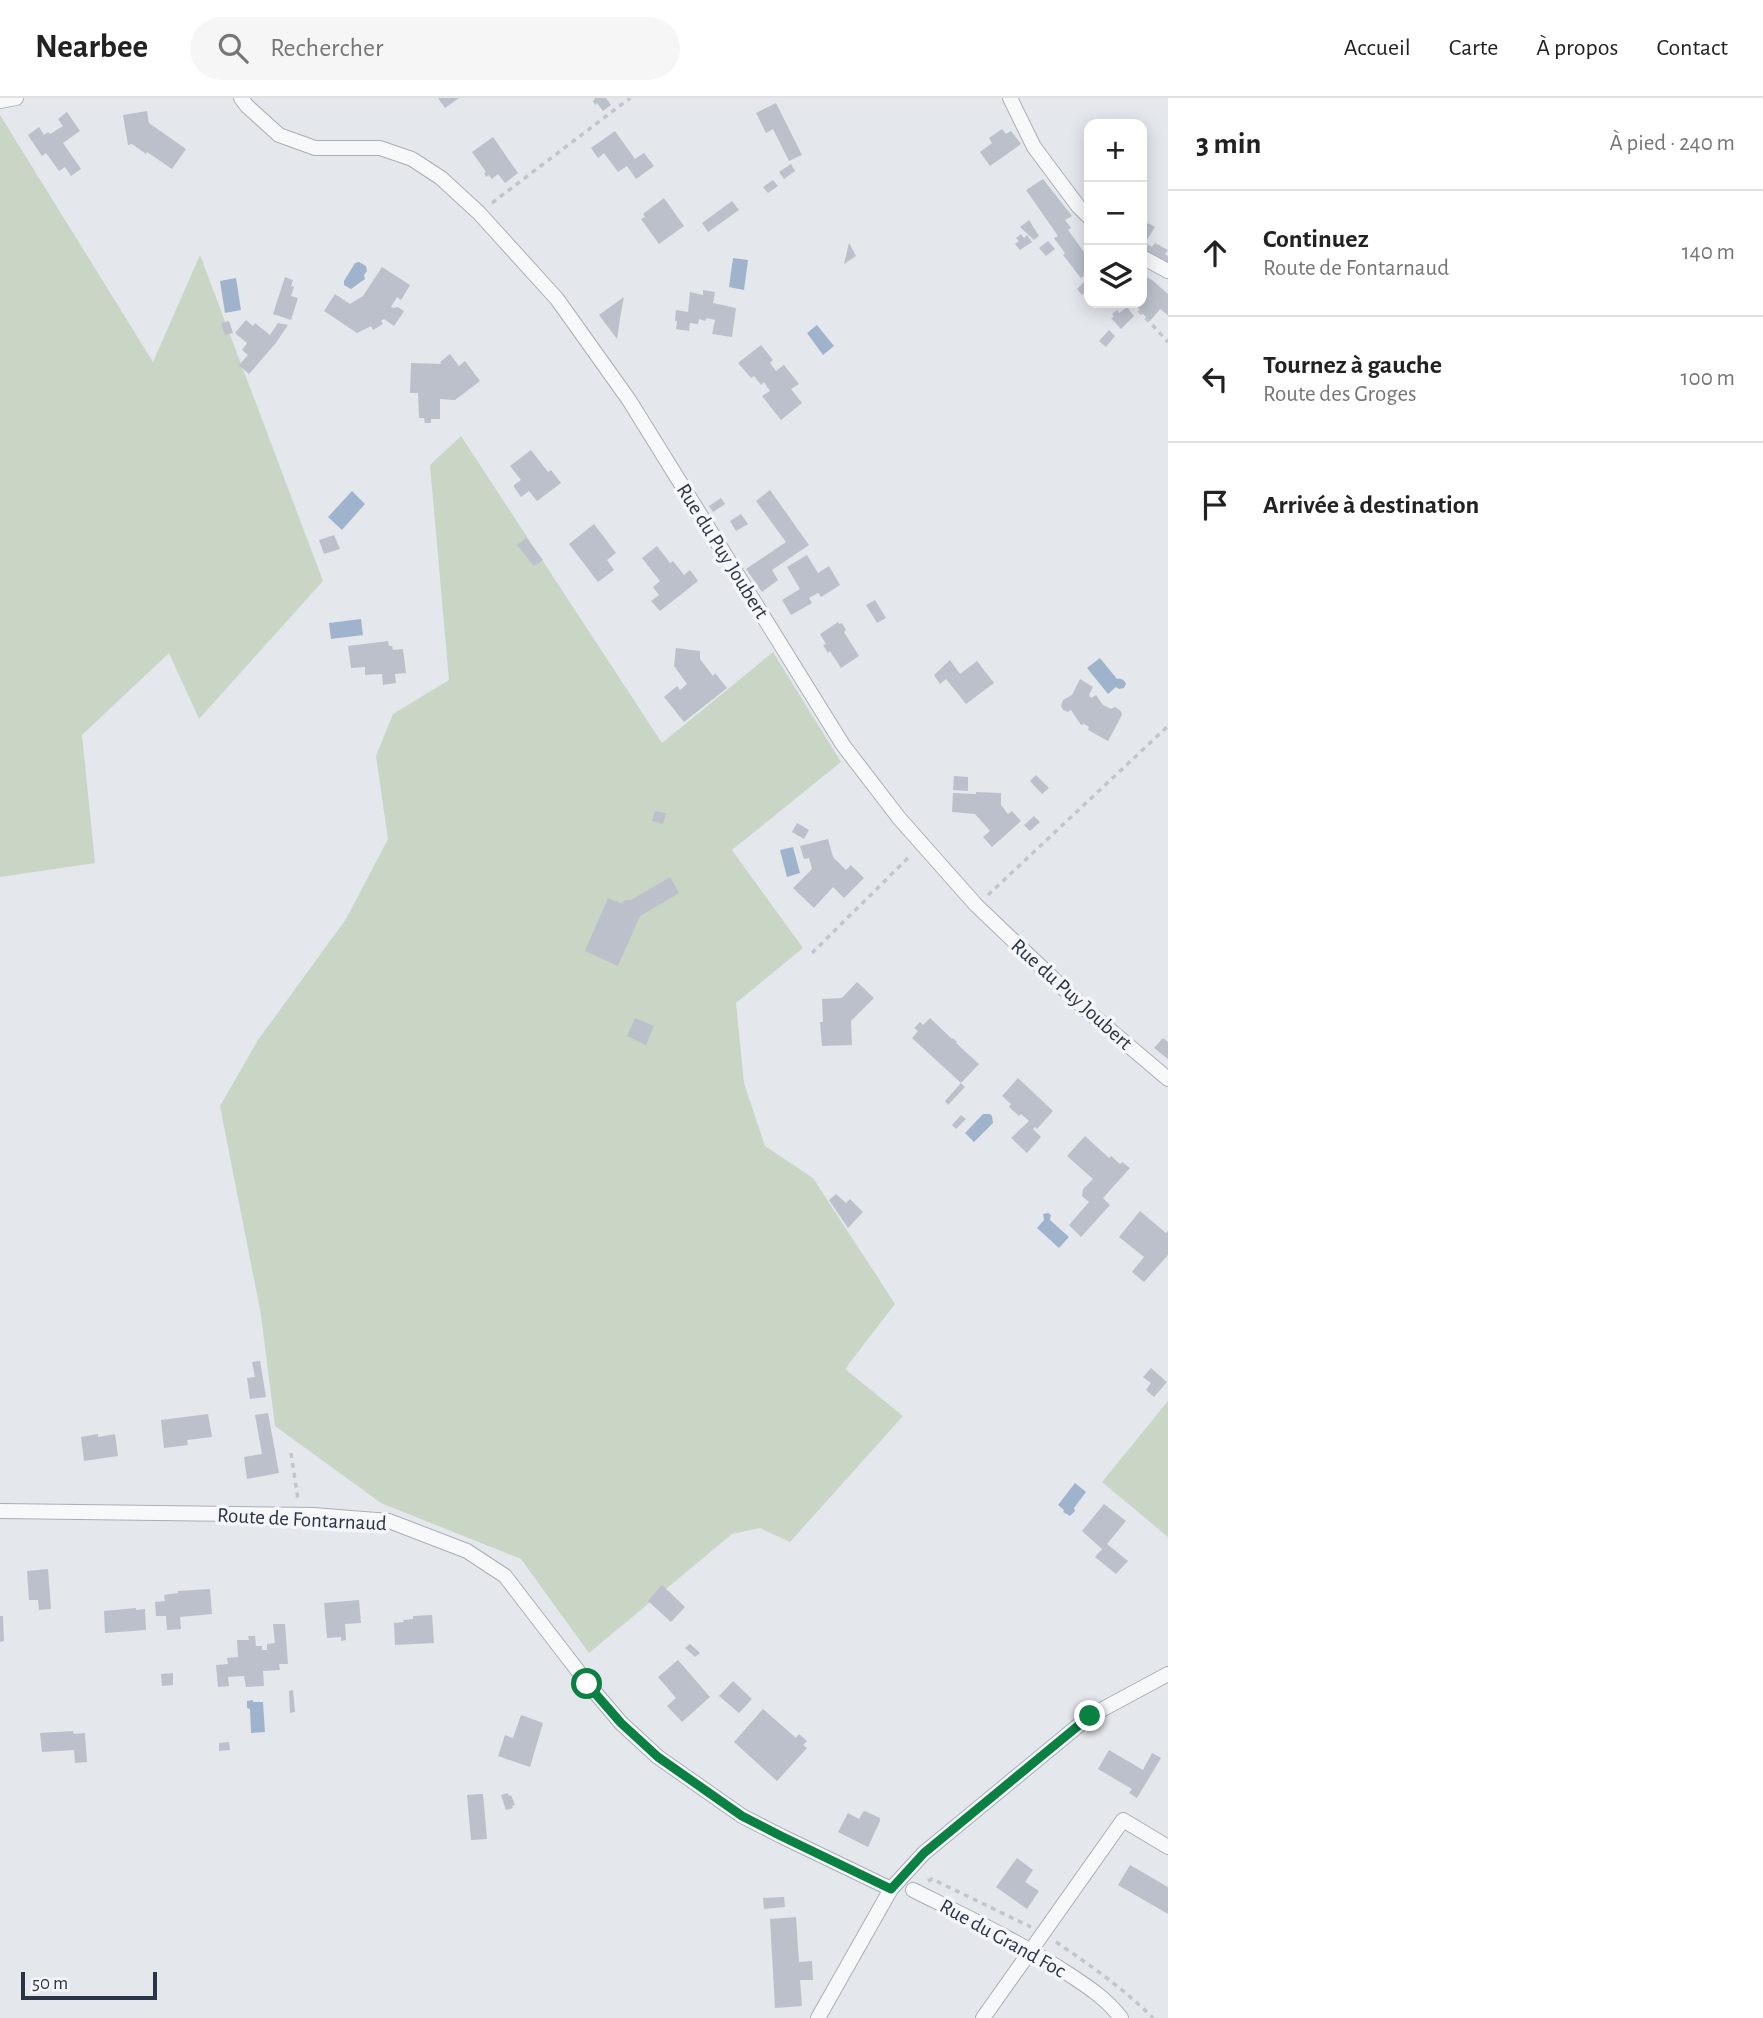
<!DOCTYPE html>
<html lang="fr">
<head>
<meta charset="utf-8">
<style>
	body { margin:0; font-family:"Alegreya Sans",sans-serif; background:#f6f6f6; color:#222 }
	.controls { position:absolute; right:21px; top:21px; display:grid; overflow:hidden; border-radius:14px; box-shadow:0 4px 18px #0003 }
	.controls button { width:63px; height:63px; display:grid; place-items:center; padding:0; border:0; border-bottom:2px solid #e0e0e0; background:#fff; color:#222; font:35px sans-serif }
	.scale { position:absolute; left:21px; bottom:18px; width:136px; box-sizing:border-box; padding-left:7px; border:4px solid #2b3445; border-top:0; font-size:19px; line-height:24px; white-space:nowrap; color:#2b3445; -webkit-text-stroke:5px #f4f6f9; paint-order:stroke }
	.stop { position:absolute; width:21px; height:21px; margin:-16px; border:5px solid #0b8043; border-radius:50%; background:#fff }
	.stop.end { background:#0b8043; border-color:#fff; box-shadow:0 2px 7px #0008 }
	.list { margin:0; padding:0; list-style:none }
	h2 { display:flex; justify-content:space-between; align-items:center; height:91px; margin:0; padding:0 28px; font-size:30px }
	h2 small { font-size:23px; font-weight:400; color:#767676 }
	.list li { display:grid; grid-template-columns:46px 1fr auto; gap:21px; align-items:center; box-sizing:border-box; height:126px; padding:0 28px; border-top:2px solid #e0e0e0 }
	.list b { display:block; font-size:26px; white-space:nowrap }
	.list p { margin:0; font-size:23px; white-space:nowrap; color:#767676 }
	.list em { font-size:23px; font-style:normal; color:#767676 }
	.icon { flex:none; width:38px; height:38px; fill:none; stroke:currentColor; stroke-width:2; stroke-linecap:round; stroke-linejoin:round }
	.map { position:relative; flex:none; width:1168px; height:1920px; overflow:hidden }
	header { display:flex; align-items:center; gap:42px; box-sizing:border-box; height:98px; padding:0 35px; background:#fff; border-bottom:2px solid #e0e0e0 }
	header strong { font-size:33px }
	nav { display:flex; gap:38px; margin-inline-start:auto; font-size:24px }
	.search { width:490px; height:63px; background:#f6f6f6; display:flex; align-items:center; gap:18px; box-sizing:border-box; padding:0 24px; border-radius:38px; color:#767676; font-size:26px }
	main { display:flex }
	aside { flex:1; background:#fff }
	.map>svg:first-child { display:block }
	.green { fill:#c9d6c5 }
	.water { fill:#9fb4cc }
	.building { fill:#bbc0ca }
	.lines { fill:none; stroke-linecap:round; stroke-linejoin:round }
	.street-casing { stroke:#a9aeb7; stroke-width:16 }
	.path { stroke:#c2c5cb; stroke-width:3.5; stroke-dasharray:5 5; stroke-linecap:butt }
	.street { stroke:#f7f8fa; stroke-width:14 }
	.route { stroke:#0b8043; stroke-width:9 }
	.labels { text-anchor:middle; stroke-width:7; stroke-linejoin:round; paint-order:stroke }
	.street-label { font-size:21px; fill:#2b3445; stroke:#f4f6f9 }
</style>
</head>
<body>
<header>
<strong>Nearbee</strong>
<div class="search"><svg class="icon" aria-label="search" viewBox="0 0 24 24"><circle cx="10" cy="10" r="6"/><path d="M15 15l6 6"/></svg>Rechercher</div>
<nav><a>Accueil</a><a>Carte</a><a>À propos</a><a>Contact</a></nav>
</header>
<main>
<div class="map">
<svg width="1168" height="1920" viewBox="0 0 1168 1920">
	<rect width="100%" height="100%" fill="#e4e7ec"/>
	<path class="green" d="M0 17 153 264 200 157 323 483 199 621 169 555 82 637 95 765 0 779Z
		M461 338 662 645 773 554 841 664 732 752 803 850 736 905 744 985 765 1048 813 1080 895 1206 845 1271 903 1318 790 1444 760 1430 732 1436 589 1555 521 1461 381 1405 275 1328 261 1217 220 1008 258 942 346 821 388 741 376 658 393 616 449 582 430 367Z
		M1168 1303V1439L1102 1384Z"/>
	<path class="water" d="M733 160 748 162 744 192 729 189Z
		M359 164 366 168 367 173 364 177 365 181 351 191 344 187V183L355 165Z
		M236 180 241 212 225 215 220 183Z
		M817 227 834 248 823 257 807 235Z
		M352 393 365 406 342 432 328 419Z
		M361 521 363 537 331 541 329 525Z
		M1100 560 1117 581C1121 580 1124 581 1126 586L1124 590 1119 591 1116 589 1108 596 1087 570Z
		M793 749 800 775 787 779 780 752Z
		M983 1016H990L992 1018 993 1025 974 1044 965 1035Z
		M1048 1115 1051 1117 1050 1122 1069 1139 1059 1150 1037 1130 1044 1122 1043 1116Z
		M1075 1385 1086 1394 1074 1410 1075 1413 1070 1418 1063 1414 1064 1412 1058 1407Z
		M253 1602V1604H263L265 1634 251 1635 250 1611 247 1610V1603Z"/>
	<path class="building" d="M438 0H459L445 10Z
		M594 0H606L611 7 603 13 597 5 595 7 593 3 595 1Z
		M776 5 802 57 789 63 773 31 766 35 756 15Z
		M147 13 149 25 186 51 172 71 147 54 146 56 132 46 128 47 123 17Z
		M67 14 80 33 63 45 81 71 71 78 65 69 59 73 46 55 42 58 28 37 39 29 44 37 48 34 50 36 63 28 58 21Z
		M1002 31 1006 36 1011 33 1021 46 990 68 980 54 992 45 989 40Z
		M615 33 635 61 644 55 654 68 636 81 627 68 618 74 604 55 598 60 591 50Z
		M493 39 518 75 505 85 498 76 492 81 489 77 486 79 484 75 486 74 472 54Z
		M791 66 795 73 784 81 779 74Z
		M1043 81 1072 118 1065 122 1071 130 1068 132 1089 161V174L1081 180 1063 157 1065 155 1054 140 1058 138 1026 92Z
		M773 82 778 88 768 95 763 89Z
		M664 100 684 128 659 146 641 121 645 119 643 116Z
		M732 103 739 112 708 134 702 125Z
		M1029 122 1039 138 1034 142 1020 129Z
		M1148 125 1155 129 1145 145 1142 143V135Z
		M1021 136 1024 140 1027 137 1032 144 1020 152 1015 146 1019 143 1016 140Z
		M1048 143 1055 151 1046 158 1039 150Z
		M849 145 856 158 844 166Z
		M1145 145 1152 149 1155 145 1168 152 1165 156 1168 158V167L1142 153Z
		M382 169 410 187 401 202 397 199 391 209 394 210 398 209 404 213 394 228 384 221 381 223 383 226 373 232 371 228 357 235 324 213 335 196 350 206 363 198Z
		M285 179 293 182 291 188 294 189 291 198 298 200 291 222 273 216Z
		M1089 179V191L1082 197 1077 191Z
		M1142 179 1145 182 1147 179 1152 182 1168 196V217L1160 211 1150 223 1142 215 1135 205H1142Z
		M703 192 715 194 713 205 736 210 732 239 712 236 715 222 707 220 705 223 699 221 698 226 690 225 689 233 676 231 677 223H675L676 212 688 214 690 194 703 197Z
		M624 199 620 220 617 241 599 217Z
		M1127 209 1134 218 1121 231 1111 220 1114 219 1112 216 1117 212 1119 215Z
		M246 222 253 228 255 225 270 237 278 225 288 227 275 246 249 276 239 267 248 257 242 252 247 245 235 235Z
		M229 223 233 235 225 237 221 225Z
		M1109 232 1115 238 1106 249 1099 243Z
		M761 247 773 262 770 265 776 273 784 267 799 286 791 291 802 305 781 322 762 298 770 293 764 284 761 287 754 278 751 280 738 265Z
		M450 256 459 268 465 263 480 283 455 302 440 301V321H431V325H425L424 320H419L418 295H410L411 265 441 266 440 264Z
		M531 352 548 374 551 372 561 385 537 403 529 393 521 399 514 389V387L521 382 510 368Z
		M770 392 809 447 772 472 778 482 762 494 746 471 786 444 756 403Z
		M721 400 725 406 713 414 709 408Z
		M741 416 748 426 736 433 730 423Z
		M594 426 616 455 607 462 614 472 598 484 569 446Z
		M334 437 340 451 324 456 319 442Z
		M526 440 543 462 534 468 517 447Z
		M657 448 670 465 673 463 684 477 690 472 698 483 660 513 651 503 659 497 653 489 660 483 642 460Z
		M807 457 818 475 829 468 840 487 821 499 818 495 809 500 812 505 791 517 782 502 800 491 787 469Z
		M875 502 886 520 877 525 866 507Z
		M838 524 839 526 842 525 846 532 844 534 859 558 841 570 830 553 828 555 823 547 826 546 820 536Z
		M388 543 389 548H392L393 552 403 551 406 575 395 576 396 585 383 587 382 576 365 577V569L351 570 348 548Z
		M676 550 700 553V561L713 578 715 575 727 590 684 624 664 599 677 588 680 592 687 586 674 568Z
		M950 562 960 576 977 563 994 585 966 606 946 581 940 586 934 577Z
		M1080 581 1093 589 1089 597 1091 600 1096 597 1103 607 1111 611 1115 609 1121 613 1122 617 1108 643 1088 632 1089 629 1084 626 1081 627 1071 612 1068 614 1063 612 1061 608 1063 602 1072 597Z
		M1036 677 1049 690 1042 696 1030 683Z
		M954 678 968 679V693L953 692Z
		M976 694 1001 695V707L1008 716 1012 713 1021 723 992 749 983 739 990 733 975 716 952 714 953 695 976 696Z
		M655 713 666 715 663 726 652 723Z
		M1034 718 1040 724 1030 733 1024 727Z
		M797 725 809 732 804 741 792 734Z
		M828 741 833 759 846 772 851 767 864 780 844 800 833 789 814 810 793 790 812 771 809 760 804 761 800 748Z
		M670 779 679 795 640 818 618 868 585 853 608 800 621 805 626 802H631Z
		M857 884 874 900 851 923 852 947 822 948 820 924H823L822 901 842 900Z
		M635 920 654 928 646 947 627 938Z
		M930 920 952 941 953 940 957 944 956 945 979 966 961 985 912 940 918 933 914 930 920 924 923 927Z
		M1163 940 1168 944V961L1154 950Z
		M1018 980 1053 1013 1037 1031 1035 1029 1033 1031 1041 1039 1027 1055 1011 1040 1029 1023 1021 1016 1019 1018 1009 1009 1011 1006 1002 998Z
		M961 985 965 989 948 1007 945 1003Z
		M961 1017 966 1021 956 1031 952 1027Z
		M1085 1038 1109 1060 1111 1058 1120 1066 1122 1064 1130 1070 1103 1100 1110 1107 1081 1139 1069 1127 1089 1104 1082 1098 1083 1091 1093 1081 1067 1058Z
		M836 1096 846 1105 850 1101 863 1114 848 1130 829 1102Z
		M1140 1113 1166 1135 1168 1133V1157L1144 1184 1132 1174 1144 1159 1119 1139Z
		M260 1263 266 1299 250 1301 247 1280 255 1279 252 1264Z
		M1151 1270 1167 1284 1154 1299 1146 1292 1151 1285 1143 1279Z
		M268 1315 279 1375 247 1381 244 1359 262 1356 255 1317Z
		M208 1316 212 1339 187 1342 188 1347 164 1350 161 1322Z
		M98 1336V1339L115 1336 118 1358 84 1363 81 1339Z
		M1104 1406 1126 1423 1107 1446 1128 1463 1116 1476 1095 1459 1102 1451 1082 1433Z
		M48 1471 51 1511 39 1512 38 1502H29L27 1473Z
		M662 1487 685 1509 671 1524 648 1503Z
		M210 1491 212 1516 180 1519 181 1531 167 1532 166 1518H156L155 1504 165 1503 164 1497 178 1495V1493Z
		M359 1502 361 1525 345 1526 346 1542 341 1543V1539L327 1540 324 1505Z
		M136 1510V1512L145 1511 146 1532 105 1535 104 1513Z
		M432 1517 434 1545 395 1547 394 1525 404 1524 403 1522 413 1521V1518Z
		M0 1518H3L4 1543 0 1544Z
		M273 1526H285L288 1566H279L280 1572 263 1573 264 1588 246 1589 244 1578 228 1579 229 1588 218 1589 216 1567 228 1566 227 1560 238 1559 237 1542H249L248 1538H255L256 1548H262V1552H267V1546L275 1545Z
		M690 1546 700 1555 695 1559 685 1550Z
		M678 1562 710 1599 682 1624 667 1608 676 1600 658 1579Z
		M173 1575V1587L162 1588 161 1576Z
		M733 1583 752 1601 739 1615 719 1598Z
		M293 1592 295 1614 290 1615 289 1593Z
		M763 1611 796 1640 799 1636 807 1643 803 1647 807 1650 777 1683 734 1644Z
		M521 1617 543 1625 530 1669 498 1658 505 1637 513 1640Z
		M73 1633 74 1636 85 1635 87 1664 75 1665 74 1652 42 1654 40 1635Z
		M229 1644 230 1652 219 1653V1645Z
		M1109 1652 1143 1672 1152 1655 1161 1660 1137 1700 1129 1695 1132 1691 1098 1671Z
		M508 1695 509 1698 511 1697 515 1707 512 1708 513 1710 506 1712 501 1697Z
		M479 1696H483L487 1741 471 1742 467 1697Z
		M865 1713 880 1720V1723L868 1749 838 1734 848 1715 859 1721 863 1714Z
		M1017 1760 1033 1772 1025 1784 1039 1793 1027 1811 996 1789Z
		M1130 1767 1168 1789V1816L1118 1787Z
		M784 1799 785 1809 764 1811 763 1800Z
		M796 1819 799 1864 812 1863 813 1882H800L802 1908 775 1910 770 1821Z"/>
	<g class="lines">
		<defs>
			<path id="street" d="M241 0 247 8 279 37 315 50H380L412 61 441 80 479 115 557 201 629 302 843 647 899 720 976 807 1084 910 1168 981
				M1010 0 1034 49 1078 108 1089 119
				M0 3 16 0
				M1142 159 1168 173
				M0 1413 313 1417 389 1423 467 1453 505 1478 588 1586 621 1625 658 1659 742 1718 781 1738 891 1791
				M913 1792C965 1818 1018 1843 1067 1875 1087 1888 1107 1901 1121 1920
				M818 1920 891 1791 924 1755 1090 1618 1168 1576
				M983 1920 1123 1722 1168 1749"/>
		</defs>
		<use href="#street" class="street-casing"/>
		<path class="path" d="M492 105 630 0
			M1089 143V144
			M1132 205 1168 244
			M988 797 1168 628
			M812 855 911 757
			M291 1355 298 1402
			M928 1783 932 1781 1031 1829
			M1056 1844C1090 1867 1123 1890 1153 1920"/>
		<use href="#street" class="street"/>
	</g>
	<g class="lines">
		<path class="route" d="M587 1586 621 1625 658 1659 742 1718 781 1738 891 1791 924 1755 1090 1618"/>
	</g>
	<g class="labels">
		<g class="street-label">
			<text transform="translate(723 453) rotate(58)" y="7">Rue du Puy Joubert</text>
			<text transform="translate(1072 896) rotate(42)" y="7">Rue du Puy Joubert</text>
			<text transform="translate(302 1421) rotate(3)" y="7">Route de Fontarnaud</text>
			<text transform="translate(1003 1840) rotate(29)" y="7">Rue du Grand Foc</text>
		</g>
	</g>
</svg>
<div class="controls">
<button>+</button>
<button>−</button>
<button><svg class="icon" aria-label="layers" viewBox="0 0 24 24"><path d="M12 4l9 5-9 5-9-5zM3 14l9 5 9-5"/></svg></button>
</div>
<div class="scale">50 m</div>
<div class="stop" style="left:587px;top:1586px"></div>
<div class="stop end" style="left:1090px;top:1618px"></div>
</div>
<aside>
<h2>3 min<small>À pied · 240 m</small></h2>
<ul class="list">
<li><svg class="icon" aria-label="ahead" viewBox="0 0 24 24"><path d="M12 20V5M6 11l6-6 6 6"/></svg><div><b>Continuez</b><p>Route de Fontarnaud</p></div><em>140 m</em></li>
<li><svg class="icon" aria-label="left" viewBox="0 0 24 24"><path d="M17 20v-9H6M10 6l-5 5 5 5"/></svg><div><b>Tournez à gauche</b><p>Route des Groges</p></div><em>100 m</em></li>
<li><svg class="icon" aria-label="arrive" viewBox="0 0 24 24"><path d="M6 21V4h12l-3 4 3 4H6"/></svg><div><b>Arrivée à destination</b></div></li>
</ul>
</aside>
</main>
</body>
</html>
